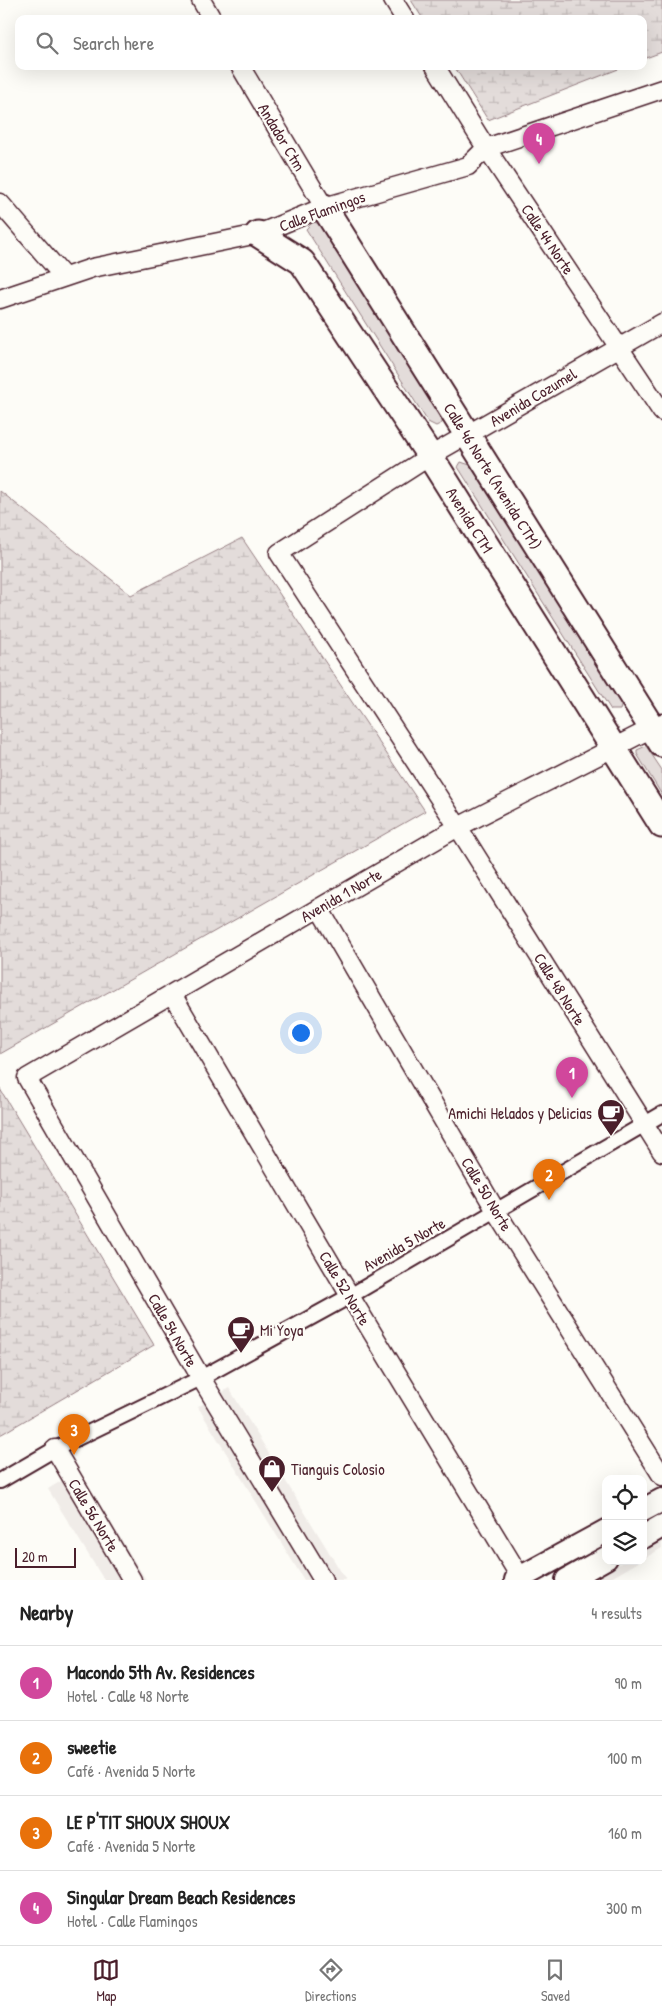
<!DOCTYPE html>
<html lang="en">
<head>
<meta charset="utf-8">
<style>
	body { margin:0; font-family:"Patrick Hand",sans-serif; background:#f2f2f2; color:#222 }
	.controls { position:absolute; right:15px; bottom:15px; display:grid; overflow:hidden; border-radius:10px; box-shadow:0 5px 20px #0002 }
	.controls button { width:45px; height:45px; display:grid; place-items:center; padding:0; border:0; border-bottom:1px solid #e0e0e0; background:#fff; color:#222; font:25px sans-serif }
	.scale { position:absolute; left:15px; bottom:12px; width:61px; box-sizing:border-box; padding-left:5px; border:2px solid #4a1f2b; border-top:0; font-size:14px; line-height:18px; white-space:nowrap; color:#4a1f2b; -webkit-text-stroke:4px #fdfcf7; paint-order:stroke }
	.you { position:absolute; left:300px; top:1032px; width:18px; height:18px; margin:-12px; border:4px solid #fff; border-radius:50%; background:#1a73e8; box-shadow:0 0 0 8px #1a73e833 }
	.badge { display:grid; place-items:center; width:32px; height:32px; border-radius:50%; background:#4a1f2b; color:#fff; font-size:16px; font-weight:700 }
	.pin { position:absolute; translate:-50% -41px; filter:drop-shadow(0 1px 2px #0008) }
	.pin::after { content:''; position:absolute; top:26px; width:18px; height:15px; background:inherit; clip-path:polygon(0 0,100% 0,50% 100%) }
	.list { margin:0; padding:0; list-style:none }
	h2 { display:flex; justify-content:space-between; align-items:center; height:65px; margin:0; padding:0 20px; font-size:21px }
	h2 small { font-size:16px; font-weight:400; color:#767676 }
	.list li { display:grid; grid-template-columns:32px 1fr auto; gap:15px; align-items:center; box-sizing:border-box; height:75px; padding:0 20px; border-top:1px solid #e0e0e0 }
	.list b { display:block; font-size:19px; white-space:nowrap }
	.list p { margin:0; font-size:16px; white-space:nowrap; color:#767676 }
	.list em { font-size:16px; font-style:normal; color:#767676 }
	.icon { flex:none; width:28px; height:28px; fill:none; stroke:currentColor; stroke-width:2; stroke-linecap:round; stroke-linejoin:round }
	.map { position:relative; flex:none; width:662px; height:1580px; overflow:hidden }
	.search { position:absolute; background:#fff; box-shadow:0 5px 20px #0002; left:15px; right:15px; top:15px; height:55px; display:flex; align-items:center; gap:12px; box-sizing:border-box; padding:0 18px; border-radius:10px; color:#767676; font-size:19px }
	.sheet { height:365px; background:#fff }
	nav { display:flex; justify-content:space-around; align-items:center; box-sizing:border-box; height:70px; border-top:1px solid #e0e0e0; background:#fff; font-size:14px; color:#767676 }
	nav a { display:grid; justify-items:center; gap:2px }
	nav .on { color:#4a1f2b }
	.map>svg:first-child { display:block }
	.built { fill:#f0ece8 }
	.green { fill:#e3dcda; stroke:#967e82 }
	.wetland { fill:url(#wetland-marsh); stroke:#967e82 }
	.lines { fill:none; stroke-linecap:round; stroke-linejoin:round }
	.pedestrian-casing { stroke:#4a1f2b; stroke-width:18 }
	.minor-casing { stroke:#4a1f2b; stroke-width:21 }
	.tertiary-casing { stroke:#4a1f2b; stroke-width:26 }
	.secondary-casing { stroke:#4a1f2b; stroke-width:29 }
	.pedestrian { stroke:#fdfcf7; stroke-width:14 }
	.minor { stroke:#fdfcf7; stroke-width:18 }
	.tertiary { stroke:#fdfcf7; stroke-width:22 }
	.secondary { stroke:#fdfcf7; stroke-width:25 }
	.labels { text-anchor:middle; stroke-width:4.5; stroke-linejoin:round; paint-order:stroke }
	.street-label { font-size:16px; fill:#4a1f2b; stroke:#fdfcf7 }
	.poi-label { font-size:16px; fill:#4a1f2b; stroke:#fdfcf7; text-anchor:start }
</style>
</head>
<body>
<div class="map">
<svg width="662" height="1580" viewBox="0 0 662 1580">
	<defs>
		<pattern id="wetland-marsh" width="20" height="14" patternUnits="userSpaceOnUse" patternTransform="scale(1.25)"><rect width="20" height="14" fill="#e3dcda"/><path d="M1 5h8M5 5V1M11 12h8M15 12V8" fill="none" stroke="#c4bcbb"/></pattern>
	</defs>
	<rect width="100%" height="100%" fill="#fdfcf7"/>
	<filter id="ink" filterUnits="userSpaceOnUse"><feTurbulence type="fractalNoise" baseFrequency=".02" numOctaves="2"/><feDisplacementMap in="SourceGraphic" scale="10" xChannelSelector="R" yChannelSelector="G"/><feConvolveMatrix kernelMatrix="1 2 1 2 8 2 1 2 1" color-interpolation-filters="sRGB"/></filter>
	<g filter="url(#ink)">
		<path class="built" d="M229 1388 346 1580H304L198 1407Z
			M79 1470 146 1580H104L48 1489Z
			M662 1539V1548L643 1559V1550Z
			M624 1561H640L608 1580H592Z"/>
		<path class="green" d="M313 222 321 224 444 415 442 423 436 426 428 422 306 229Z
			M461 462 470 465 622 703 620 710H611L458 467Z
			M646 746 662 770V795L637 754V750Z"/>
		<path class="wetland" d="M411 0H662V52L643 59V19H423Z
			M454 66H626L488 120Z
			M0 491 131 595 242 538 425 811 0 1054Z
			M0 1089 154 1345 0 1435Z"/>
		<g class="lines">
			<defs>
				<path id="pedestrian" d="M0 1481 55 1449 201 1378 350 1296 662 1114"/>
				<path id="minor" d="M201 0 212 19
					M393 0 405 19
					M240 66 324 207
					M435 66 486 148 662 412
					M0 203 64 277
					M0 299 92 268 258 234 324 207 468 166 486 148 662 89
					M662 323 430 456 279 553 458 827 662 1152
					M319 908 496 1211 662 1476
					M172 994 350 1296 522 1580
					M55 1449 132 1580
					M323 1580 201 1378 27 1078 458 827 662 723"/>
				<path id="tertiary" d="M643 1510 662 1500
					M643 1537 662 1526
					M516 1580 606 1531
					M567 1580 606 1558"/>
				<path id="secondary" d="M324 207 662 744
					M258 234 302 262 430 456 662 825"/>
			</defs>
			<use href="#pedestrian" class="pedestrian-casing"/>
			<use href="#minor" class="minor-casing"/>
			<use href="#tertiary" class="tertiary-casing"/>
			<use href="#secondary" class="secondary-casing"/>
			<use href="#pedestrian" class="pedestrian"/>
			<use href="#minor" class="minor"/>
			<use href="#tertiary" class="tertiary"/>
			<use href="#secondary" class="secondary"/>
		</g>
	</g>
	<defs>
		<symbol id="cafe-pin" viewBox="-11 -11 22 30"><path d="M0 17L-7.5 6A9.5 9.5 0 1 1 7.5 6Z" fill="#4a1f2b" stroke="#fdfcf7"/><path d="M-5.5-4.5H6V0H3Q3 3.5 0 3.5H-2.5Q-5.5 3.5-5.5 0ZM3-3.2v2h1.7v-2ZM-6 4.5H4V6H-6Z" fill="#fff"/></symbol>
		<symbol id="shop-pin" viewBox="-11 -11 22 30"><path d="M0 17L-7.5 6A9.5 9.5 0 1 1 7.5 6Z" fill="#4a1f2b" stroke="#fdfcf7"/><path d="M-5-2.5h2.3a2.7 3.5 0 0 1 5.4 0H5L5.5 6h-11ZM-1.5-2.5h3a1.5 2.3 0 0 0-3 0Z" fill="#fff"/></symbol>
	</defs>
	<g fill-rule="evenodd">
		<use href="#cafe-pin" x="595" y="1097" width="32" height="43"/>
		<use href="#cafe-pin" x="225" y="1314" width="32" height="43"/>
		<use href="#shop-pin" x="256" y="1453" width="32" height="43"/>
	</g>
	<g class="labels">
		<g class="street-label">
			<text transform="translate(282 137) rotate(59)" y="6">Andador Ctm</text>
			<text transform="translate(322 211) rotate(-20)" y="6">Calle Flamingos</text>
			<text transform="translate(548 239) rotate(56)" y="6">Calle 44 Norte</text>
			<text transform="translate(533 397) rotate(-31)" y="6">Avenida Cozumel</text>
			<text transform="translate(493 476) rotate(58)" y="6">Calle 46 Norte (Avenida CTM)</text>
			<text transform="translate(470 520) rotate(58)" y="6">Avenida CTM</text>
			<text transform="translate(341 895) rotate(-30)" y="6">Avenida 1 Norte</text>
			<text transform="translate(560 989) rotate(58)" y="6">Calle 48 Norte</text>
			<text transform="translate(487 1194) rotate(59)" y="6">Calle 50 Norte</text>
			<text transform="translate(404 1244) rotate(-30)" y="6">Avenida 5 Norte</text>
			<text transform="translate(345 1288) rotate(59)" y="6">Calle 52 Norte</text>
			<text transform="translate(173 1330) rotate(60)" y="6">Calle 54 Norte</text>
			<text transform="translate(94 1515) rotate(59)" y="6">Calle 56 Norte</text>
		</g>
		<g class="poi-label">
			<text x="592" y="1119" text-anchor="end">Amichi Helados y Delicias</text>
			<text x="260" y="1336">Mi Yoya</text>
			<text x="291" y="1475">Tianguis Colosio</text>
		</g>
	</g>
</svg>
<div class="controls">
<button><svg class="icon" aria-label="locate" viewBox="0 0 24 24"><circle cx="12" cy="12" r="6"/><path d="M12 2v4M12 18v4M2 12h4M18 12h4"/></svg></button>
<button><svg class="icon" aria-label="layers" viewBox="0 0 24 24"><path d="M12 4l9 5-9 5-9-5zM3 14l9 5 9-5"/></svg></button>
</div>
<div class="scale">20 m</div>
<div class="you"></div>
<div class="pin badge" style="left:572px;top:1098px;background:#d1479c">1</div>
<div class="pin badge" style="left:549px;top:1200px;background:#e8710a">2</div>
<div class="pin badge" style="left:74px;top:1455px;background:#e8710a">3</div>
<div class="pin badge" style="left:539px;top:164px;background:#d1479c">4</div>
<div class="search"><svg class="icon" aria-label="search" viewBox="0 0 24 24"><circle cx="10" cy="10" r="6"/><path d="M15 15l6 6"/></svg>Search here</div>
</div>
<section class="sheet">
<h2>Nearby<small>4 results</small></h2>
<ul class="list">
<li><span class="badge" style="background:#d1479c">1</span><div><b>Macondo 5th Av. Residences</b><p>Hotel · Calle 48 Norte</p></div><em>90 m</em></li>
<li><span class="badge" style="background:#e8710a">2</span><div><b>sweetie</b><p>Café · Avenida 5 Norte</p></div><em>100 m</em></li>
<li><span class="badge" style="background:#e8710a">3</span><div><b>LE P'TIT SHOUX SHOUX</b><p>Café · Avenida 5 Norte</p></div><em>160 m</em></li>
<li><span class="badge" style="background:#d1479c">4</span><div><b>Singular Dream Beach Residences</b><p>Hotel · Calle Flamingos</p></div><em>300 m</em></li>
</ul>
</section>
<nav>
<a class="on"><svg class="icon" aria-label="map" viewBox="0 0 24 24"><path d="M3 6l6-2 6 2 6-2v14l-6 2-6-2-6 2zM9 4v14M15 6v14"/></svg>Map</a>
<a><svg class="icon" aria-label="directions" viewBox="0 0 24 24"><path d="M12 3l9 9-9 9-9-9zM9 14v-3h6M13 9l2 2-2 2"/></svg>Directions</a>
<a><svg class="icon" aria-label="saved" viewBox="0 0 24 24"><path d="M7 4h10v16l-5-4-5 4z"/></svg>Saved</a>
</nav>
</body>
</html>
